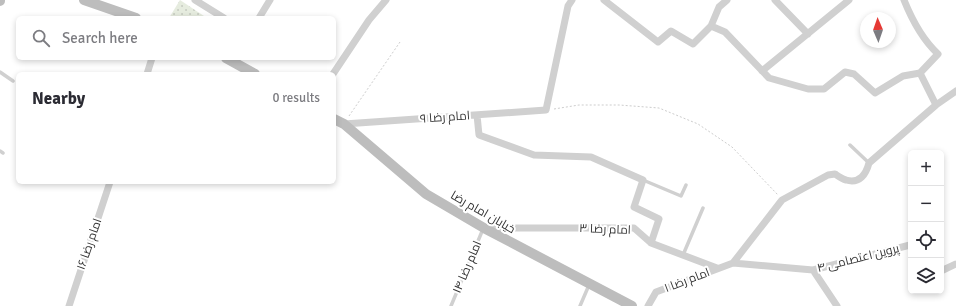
<!DOCTYPE html>
<html lang="en">
<head>
<meta charset="utf-8">
<style>
	body { margin:0; font-family:Signika,Cairo,sans-serif; background:#f2f2f3; color:#2b2b33 }
	.controls { position:absolute; right:12px; bottom:12px; display:grid; overflow:hidden; border-radius:6px; box-shadow:0 2px 6px #0003 }
	.controls button { width:36px; height:36px; display:grid; place-items:center; padding:0; border:0; border-bottom:1px solid #e1e1e2; background:#fff; color:#2b2b33; font:20px sans-serif }
	.compass { position:absolute; left:860px; top:12px; width:36px; height:36px; border-radius:50%; background:#fff; box-shadow:0 2px 6px #0003; rotate:358deg }
	.list { margin:0; padding:0; list-style:none }
	h2 { display:flex; justify-content:space-between; align-items:center; height:52px; margin:0; padding:0 16px; font-size:17px }
	h2 small { font-size:13px; font-weight:400; color:#7c7c81 }
	.icon { flex:none; width:22px; height:22px; fill:none; stroke:currentColor; stroke-width:2; stroke-linecap:round; stroke-linejoin:round }
	.map { position:relative; flex:none; width:956px; height:306px; overflow:hidden }
	.search { position:absolute; background:#fff; box-shadow:0 2px 6px #0003; left:16px; top:16px; width:320px; height:44px; display:flex; align-items:center; gap:10px; box-sizing:border-box; padding:0 14px; border-radius:6px; color:#7c7c81; font-size:15px }
	.panel { position:absolute; background:#fff; box-shadow:0 2px 6px #0003; left:16px; top:72px; width:320px; height:112px; border-radius:6px }
	.map>svg:first-child { display:block }
	.grass { fill:url(#grass-dots) }
	.lines { fill:none; stroke-linecap:round; stroke-linejoin:round }
	.path { stroke:#cdcdcd; stroke-width:1; stroke-dasharray:2 2; stroke-linecap:butt }
	.lane { stroke:#d0d0d0; stroke-width:3.5 }
	.street { stroke:#d0d0d0; stroke-width:7 }
	.secondary { stroke:#bdbdbd; stroke-width:10 }
	.labels { text-anchor:middle; stroke-width:4; stroke-linejoin:round; paint-order:stroke }
	.street-label { font-size:12px; fill:#333; stroke:#fff }
</style>
</head>
<body>
<div class="map">
<svg width="956" height="306" viewBox="0 0 956 306">
	<defs>
		<pattern id="grass-dots" width="8" height="8" patternUnits="userSpaceOnUse"><rect width="8" height="8" fill="#e6ecdf"/><path d="M2 2h.1M6 6h.1" fill="none" stroke="#c6cbc0" stroke-width="1.8" stroke-linecap="round"/></pattern>
	</defs>
	<rect width="100%" height="100%" fill="#fff"/>
	<path class="grass" d="M180 0 207 18H169Z"/>
	<g class="lines">
		<path class="path" d="M554 109 579 105H619L659 108 698 124 732 147 778 195
			M349 116 400 42"/>
		<path class="lane" d="M0 72 13 81
			M850 145 869 163
			M0 151 3 153
			M643 180 681 196 686 185
			M683 255 703 208
			M451 306 483 229
			M580 306 589 285"/>
		<path class="street" d="M195 0 224 18
			M604 0 658 42 671 31 693 44 711 26 719 7 727 0
			M775 0 808 34
			M259 18 270 0
			M711 26 725 32 769 78 808 89H824L845 72 854 74 875 93 903 76 920 73
			M762 71 849 0
			M147 74 152 58
			M333 74 369 20 386 0
			M936 105 956 91
			M477 115 479 135 534 155 591 157 643 180 634 207 659 219 651 243
			M344 124 546 110 568 6 572 0
			M486 228H634L651 243 717 268
			M733 263 782 200 828 175 835 174C838 176 842 179 846 180 860 184 866 174 869 163L936 105 920 73 938 54C922 39 912 20 904 0
			M813 270 837 306
			M941 271 956 264
			M69 306 110 182
			M648 306 656 292 733 263 813 270 910 245 911 246"/>
		<path class="secondary" d="M84 0 136 18
			M0 1V0
			M226 58 255 74
			M334 119 344 124 426 194 484 228 632 306"/>
	</g>
	<g class="labels">
		<g class="street-label">
			<text transform="translate(445 117) rotate(-4)" y="4">امام رضا ۹</text>
			<text transform="translate(483 212) rotate(30)" y="4">خیابان امام رضا</text>
			<text transform="translate(605 229) rotate(2)" y="4">امام رضا ۳</text>
			<text transform="translate(89 244) rotate(-71)" y="4">امام رضا ۱۶</text>
			<text transform="translate(858 258) rotate(-14)" y="4">پروین اعتصامی ۴</text>
			<text transform="translate(467 267) rotate(-67)" y="4">امام رضا ۱۴</text>
			<text transform="translate(687 280) rotate(-21)" y="4">امام رضا ۱</text>
		</g>
	</g>
</svg>
<div class="controls">
<button>+</button>
<button>−</button>
<button><svg class="icon" aria-label="locate" viewBox="0 0 24 24"><circle cx="12" cy="12" r="6"/><path d="M12 2v4M12 18v4M2 12h4M18 12h4"/></svg></button>
<button><svg class="icon" aria-label="layers" viewBox="0 0 24 24"><path d="M12 4l9 5-9 5-9-5zM3 14l9 5 9-5"/></svg></button>
</div>
<svg class="compass" viewBox="-18 -18 36 36"><path d="M0-13l5 13h-10z" fill="#e53935"/><path d="M0 13l5-13h-10z" fill="#7c7c81"/></svg>
<div class="search"><svg class="icon" aria-label="search" viewBox="0 0 24 24"><circle cx="10" cy="10" r="6"/><path d="M15 15l6 6"/></svg>Search here</div>
<section class="panel">
<h2>Nearby<small>0 results</small></h2>
<ul class="list">
</ul>
</section>
</div>
</body>
</html>
